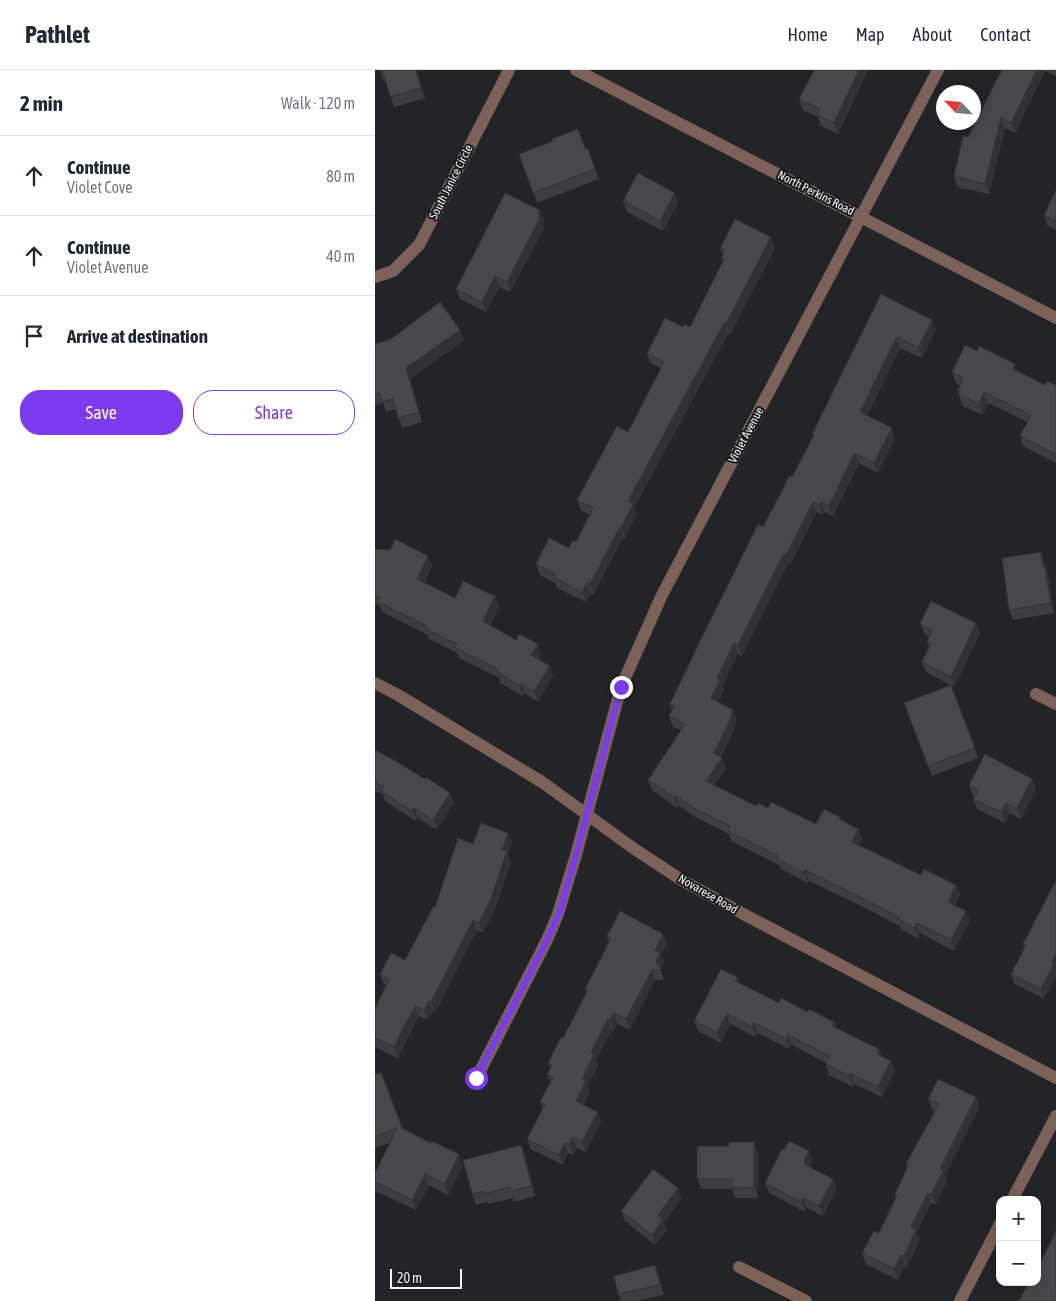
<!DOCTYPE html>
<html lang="en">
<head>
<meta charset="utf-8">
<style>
	body { margin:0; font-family:"Asap Condensed",sans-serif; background:#f2f2f3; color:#1f2937 }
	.controls { position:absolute; right:15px; bottom:15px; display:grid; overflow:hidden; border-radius:10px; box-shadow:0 2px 12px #0003 }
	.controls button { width:45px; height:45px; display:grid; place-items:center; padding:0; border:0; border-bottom:1px solid #e0e1e3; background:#fff; color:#1f2937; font:25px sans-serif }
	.compass { position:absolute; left:561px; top:15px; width:45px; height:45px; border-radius:50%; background:#fff; box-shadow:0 2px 12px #0003; rotate:296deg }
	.scale { position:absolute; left:15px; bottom:12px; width:72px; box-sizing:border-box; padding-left:5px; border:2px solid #f1f3f5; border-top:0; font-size:14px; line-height:18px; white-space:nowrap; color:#f1f3f5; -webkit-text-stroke:4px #191b1e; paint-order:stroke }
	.stop { position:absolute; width:15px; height:15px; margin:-11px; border:4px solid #7c3aed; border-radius:50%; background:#fff }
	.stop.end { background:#7c3aed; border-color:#fff; box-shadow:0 1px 5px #0008 }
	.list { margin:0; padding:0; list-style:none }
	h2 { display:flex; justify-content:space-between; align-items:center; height:65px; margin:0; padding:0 20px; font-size:21px }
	h2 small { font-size:16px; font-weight:400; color:#747a83 }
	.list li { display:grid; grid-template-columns:32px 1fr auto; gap:15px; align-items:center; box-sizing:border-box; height:80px; padding:0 20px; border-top:1px solid #e0e1e3 }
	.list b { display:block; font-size:19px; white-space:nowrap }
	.list p { margin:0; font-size:16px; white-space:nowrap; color:#747a83 }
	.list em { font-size:16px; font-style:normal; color:#747a83 }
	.actions { display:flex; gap:10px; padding:15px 20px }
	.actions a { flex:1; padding:11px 0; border:1px solid #7c3aed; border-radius:20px; text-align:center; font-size:18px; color:#7c3aed }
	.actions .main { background:#7c3aed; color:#fff }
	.icon { flex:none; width:28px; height:28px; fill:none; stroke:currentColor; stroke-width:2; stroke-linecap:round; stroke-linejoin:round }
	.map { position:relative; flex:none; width:681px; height:1231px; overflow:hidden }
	header { display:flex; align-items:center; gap:30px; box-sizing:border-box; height:70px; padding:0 25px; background:#fff; border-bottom:1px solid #e0e1e3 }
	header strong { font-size:24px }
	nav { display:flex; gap:28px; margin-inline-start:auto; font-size:18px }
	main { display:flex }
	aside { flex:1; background:#fff }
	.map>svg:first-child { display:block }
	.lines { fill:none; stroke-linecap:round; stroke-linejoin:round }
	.minor { stroke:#7b6158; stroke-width:12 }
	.wall { fill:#3c3e41 }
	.shaded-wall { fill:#313235 }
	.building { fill:#46484c; stroke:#313235 }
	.route { stroke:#7c3aed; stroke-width:6 }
	.labels { text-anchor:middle; stroke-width:4; stroke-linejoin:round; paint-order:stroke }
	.street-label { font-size:12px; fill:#f1f3f5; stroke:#191b1e }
</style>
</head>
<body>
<header>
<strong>Pathlet</strong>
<nav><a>Home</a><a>Map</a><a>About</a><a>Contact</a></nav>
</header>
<main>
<aside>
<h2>2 min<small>Walk · 120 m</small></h2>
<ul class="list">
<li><svg class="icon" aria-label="ahead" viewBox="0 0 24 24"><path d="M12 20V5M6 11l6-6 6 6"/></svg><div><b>Continue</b><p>Violet Cove</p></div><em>80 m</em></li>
<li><svg class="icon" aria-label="ahead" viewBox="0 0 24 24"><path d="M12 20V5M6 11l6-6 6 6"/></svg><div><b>Continue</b><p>Violet Avenue</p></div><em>40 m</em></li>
<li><svg class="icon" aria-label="arrive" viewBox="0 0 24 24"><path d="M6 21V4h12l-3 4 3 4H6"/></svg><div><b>Arrive at destination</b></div></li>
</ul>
<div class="actions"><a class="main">Save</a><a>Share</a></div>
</aside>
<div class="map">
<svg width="681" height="1231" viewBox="0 0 681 1231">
	<rect width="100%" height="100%" fill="#222428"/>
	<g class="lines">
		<path class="minor" d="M201 0 681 248
			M0 207 18 201 44 175 134 0
			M0 613 23 625 167 712 258 778 305 809 372 846 681 1008
			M661 624 681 634
			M101 1009 172 870 183 844 201 785 246 617 287 525 563 0
			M637 1130 681 1046
			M364 1197 431 1231
			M585 1231 625 1154"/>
	</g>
	<path class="wall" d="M5 0 45 10 50 28 19 37 11 12H9Z
		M493 0 463 64 446 56 443 47 428 40 424 29Z
		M627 0H681V6L670 1 640 63 630 58 614 124 582 117 579 106Z
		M213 79 224 109 162 133 144 84Z
		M681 120V160L672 155 669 145Z
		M248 131 303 133 288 161 252 142Z
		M165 140 169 151 167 155 169 159 135 222 124 217 111 242 85 229 81 219Z
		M345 178H400L355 265 353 264 259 438 262 444 250 468 248 467 219 524 216 523 211 532 182 518 180 513 165 505 161 494 194 478 201 472 215 445 206 440 202 430 253 362 286 298 275 293 272 283 308 257H315L348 191 346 188 348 185Z
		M506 224 561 260 547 288 525 278 492 346 520 369 503 403 484 393 458 446 449 442 448 445 442 442 416 493 412 496 367 586 363 584 347 616 349 620 343 632 362 650 359 656 360 658 346 687 351 698 339 715 381 736 393 738 441 754 465 747 466 750 483 759 487 769 484 775 546 805 581 815 585 825 580 835 595 851 579 881 545 863 543 868 527 860 525 856 482 834 434 811 433 813 406 799 404 795 356 771 354 764 322 748 304 736 302 738 277 720 273 710 306 660 298 657 294 646 297 640 295 634 388 457 417 407 438 367 437 364Z
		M85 260 89 270 35 309 47 352 27 358 21 339 11 342 8 333 0 335V274Z
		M602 281 670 315H681V393L648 376 645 366 652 352 613 333 607 345 587 335 583 320 585 315 581 313 577 302Z
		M0 479 53 486 57 496 49 513 80 528 120 526 124 537 115 555 166 585 164 589 175 596 178 606 163 632 149 623 148 626 125 613 124 608 84 588 82 583 54 569 53 565 7 542 4 535 0 533Z
		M666 482 674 508 679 543 638 550 634 540Z
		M545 553H601L605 564 579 617 551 602 547 592 554 578 552 571 554 567 549 563Z
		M576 615 603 688 557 706 529 633Z
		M0 680 79 733 62 760 43 748 41 751 10 731 7 724 0 721Z
		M657 709 661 719 646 749 635 743 630 753 602 739 598 729 600 727 598 726 594 715Z
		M133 763 137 773 133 784 136 792 120 839 108 863 102 860 60 943 58 941 53 950 44 946 23 988 0 977V939L11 916 9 915 5 904 30 890 60 837 98 774Z
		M681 810 669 929 640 914 636 904 649 878 648 874Z
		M232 866 292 874 286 885 289 893 286 900 289 910H280L255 960 242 953 239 961 237 960 221 990 223 995 213 1016 215 1022 208 1035 223 1042 226 1052 211 1082 202 1078 198 1085 193 1083 188 1095 156 1079 152 1069 168 1039 165 1032 175 1013 172 1005 175 998 173 993 188 968 211 922 210 919 234 872Z
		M362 907 365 914 404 933 433 942 459 952 461 958 504 979 506 986 516 991 520 1001 507 1027 479 1014 478 1017 454 1005 451 994V993L417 975 414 979 383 963 381 967 355 954 346 973 323 961 319 951Z
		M6 1002 27 1059 88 1095 73 1125 54 1115 41 1140 0 1121V1103L15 1073 0 1078V1005Z
		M601 1027 604 1038 570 1106 572 1111 560 1135 556 1133 542 1162 545 1170 532 1197 530 1196 523 1210 491 1194 487 1183 504 1163 521 1127 520 1124 532 1098 531 1095 560 1041 557 1039 553 1029Z
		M379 1072 383 1083V1128H360L357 1119H326L322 1109 353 1076Z
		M146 1075 150 1085 160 1126 139 1132 138 1128 113 1134 112 1132 101 1135 97 1124Z
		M409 1080 434 1081 438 1091 435 1097 458 1109 462 1119 448 1146 432 1138 430 1142 394 1123 390 1113Z
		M303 1118 306 1129 289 1152 292 1160 280 1175 250 1151 246 1141Z
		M280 1195 284 1205 289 1225 261 1231H246L243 1224Z"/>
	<path class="shaded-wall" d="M41 0 45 10 50 28 46 18Z
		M484 0H493L463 64 459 53Z
		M662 0H670V1L640 63 636 53Z
		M626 48 630 58 614 124 610 114Z
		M300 123 303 133 288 161 285 151Z
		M165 140 169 151 167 155 169 159 135 222 132 212 163 147Z
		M396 167 400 178 355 265 351 254Z
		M120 206 124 217 111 242 107 232Z
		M557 250 561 260 547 288 543 278Z
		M349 253 353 264 259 438 262 444 250 468 246 458 253 431Z
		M85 260 89 270 35 309 47 352 44 342 31 298Z
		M522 267 525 278 489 353 485 342Z
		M640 294 644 305 638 299Z
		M609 322 613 333 607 345 604 334Z
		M517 358 520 369 503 403 499 393Z
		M480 383 484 393 458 446 454 436Z
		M438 432 442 442 416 493 412 496 367 586 363 575 408 485Z
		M446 432 449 442 448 445 444 435Z
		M245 457 248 467 219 524 215 514Z
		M666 482 674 508 679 543 676 533 668 497Z
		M53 486 57 496 45 519 42 509Z
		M212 513 216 523 211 532 207 522Z
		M120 526 124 537 112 562 108 551Z
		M601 553 605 564 579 617 576 607Z
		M359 573 363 584 347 616 349 620 339 639 336 628 342 608Z
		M163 574 166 585 160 595 156 585Z
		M175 596 178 606 163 632 159 621Z
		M146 613 149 623 148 626 144 616Z
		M358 640 362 650 359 656 360 658 343 693 339 683Z
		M347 688 351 698 335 722 331 711Z
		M657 709 661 719 646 749 642 738Z
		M75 723 79 733 62 760 58 750Z
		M300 725 304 736 302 738 299 727Z
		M631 733 635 743 630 753 626 742Z
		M39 738 43 748 41 751 37 741Z
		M483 759 487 769 481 782 477 772Z
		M133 763 137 773 133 784 136 792 120 839 108 863 104 853Z
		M430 800 434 811 433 813 429 803Z
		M581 815 585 825 577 842 573 832Z
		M591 841 595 851 579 881 576 870Z
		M98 850 102 860 60 943 56 932Z
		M542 853 545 863 543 868 539 858Z
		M288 864 292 874 286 885 289 893 286 900 281 891 280 880Z
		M681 884V906L669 929 666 919Z
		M277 900 280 910 255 960 251 949Z
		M362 907 366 917 360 911Z
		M54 931 58 941 53 950 49 940Z
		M40 936 44 946 23 988 19 977Z
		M239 943 242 953 239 961 235 950Z
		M352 944 355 954 346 973 342 962Z
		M233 949 237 960 221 990 223 995 213 1016 215 1022 205 1042 201 1031 207 1010 216 983Z
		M379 953 383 963 381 967 377 957Z
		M413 965 417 975 414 979 411 969Z
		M504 979 508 990 502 984Z
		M516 991 520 1001 507 1027 503 1017Z
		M475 1003 479 1014 478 1017 474 1006Z
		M601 1027 604 1038 570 1106 572 1111 560 1135 556 1125 565 1099Z
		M223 1042 226 1052 211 1082 207 1072Z
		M198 1067 202 1078 198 1085 194 1075Z
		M379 1072 383 1083V1128L379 1117Z
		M190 1073 193 1083 188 1095 184 1085Z
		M146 1075 150 1085 160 1126 157 1116Z
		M434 1081 438 1091 434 1099 429 1094V1090Z
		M84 1084 88 1095 73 1125 70 1114Z
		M50 1104 54 1115 41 1140 37 1130Z
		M458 1109 462 1119 448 1146 444 1136Z
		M303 1118 306 1129 289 1152 292 1160 280 1175 277 1165 283 1145Z
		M553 1123 556 1133 542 1162 545 1170 532 1197 529 1186 536 1157Z
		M428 1128 432 1138 430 1142 426 1132Z
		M527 1185 530 1196 523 1210 519 1199Z
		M280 1195 284 1205 289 1225 285 1215Z"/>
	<path class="building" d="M5 0H41L46 18 15 27 8 1 5 2Z
		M439 0H484L459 53 442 45 445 39 424 29Z
		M627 0H662L636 53 626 48 610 114 579 106 588 66 593 67 621 11Z
		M203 59 211 80 213 79 220 99 158 123 144 84 178 71 177 69Z
		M263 103 300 123 285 151 248 131Z
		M681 120V151L669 145Z
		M130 123 165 140 163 147 165 148 132 212 120 206 107 232 81 219Z
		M360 149 396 167 351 254 349 253 253 431 258 434 246 458 245 457 215 514 212 513 207 522 178 507 180 504 161 494 174 468 194 478 198 470 201 472 218 438 202 430 242 356 253 362 289 292 272 283 290 248 308 257 309 254 315 257 349 189 346 188 350 180 345 178Z
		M506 224 557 250 543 278 522 267 485 342 517 358 499 393 480 383 454 436 446 432 444 435 438 432 412 483 408 485 363 575 359 573 342 608 345 610 336 628 358 640 355 647 356 648 339 683 347 688 331 711 381 736 383 733 393 738 396 732 441 754 449 739 465 747 464 749 483 759 477 772 546 805 549 799 581 815 573 832 591 841 576 870 542 853 539 858 523 849 524 847 479 824 430 800 429 803 402 789 403 786 353 761 355 756 319 738 300 725 299 727 273 710 310 654 294 646 299 636 295 634 322 577 383 454 388 457 415 405 417 407 439 365 437 364Z
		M65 232 85 260 31 298 44 342 23 348 18 329 7 332 5 323 0 324V274L16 269Z
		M590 275 602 281 604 276 640 294 638 299 670 315 672 311 681 315V381L680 384 645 366 656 345 609 322 604 334 583 324 585 321 583 320 588 308 577 302Z
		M20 469 53 486 42 509 80 528 88 511 120 526 108 551 141 570 144 564 163 574 156 585 175 596 159 621 146 613 144 616 122 602 123 599 80 578 82 574 51 559 52 556 3 532 5 527 0 525V479L15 480Z
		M666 482 668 497H670L676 533 634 540 627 488Z
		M556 531 601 553 576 607 547 592 556 573 552 571 557 561 545 553Z
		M576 615 600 678 553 696 529 633Z
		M0 680 19 690 50 709 51 707 75 723 58 750 39 738 37 741 6 721 9 717 0 712Z
		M610 684 657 709 642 738 631 733 626 742 598 729 603 720 594 715Z
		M106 753 133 763 127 780 132 781 116 829 104 853 98 850 56 932 54 931 49 940 40 936 19 977 0 968V939L14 909 5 904 16 883 30 890 58 837H60L83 768 98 774Z
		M681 810V884L677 892 679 893 666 919 636 904 651 875 648 874Z
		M245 841 288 864 280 880 285 883 281 891 286 900H277L251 949 239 943 235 950 233 949 216 983 219 985 207 1010 211 1011 201 1031 223 1042 207 1072 198 1067 194 1075 190 1073 184 1085 152 1069 170 1034 165 1032 178 1007 172 1005 177 995 173 993 186 967 188 968 213 920 210 919 236 868 232 866Z
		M346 899 362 907 360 911 404 933 406 928 433 942 434 939 459 952 457 956 504 979 502 984 516 991 503 1017 475 1003 474 1006 451 994 455 986 413 965 411 969 379 953 377 957 352 944 342 962 319 951Z
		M6 1002 27 1057H25L56 1073 57 1071 84 1084 70 1114 50 1104 37 1130 0 1112V1103L22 1058 0 1067V1005Z
		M563 1009 601 1027 565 1099 568 1101 556 1125 553 1123 536 1157 541 1160 529 1186 527 1185 519 1199 487 1183 499 1161 504 1163 522 1125 520 1124 533 1096 531 1095 532 1092 564 1034 553 1029Z
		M414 1071 434 1081 429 1090 431 1091 429 1094 458 1109 444 1136 428 1128 426 1132 390 1113 407 1079 409 1080Z
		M354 1072H379V1117L356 1118 357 1109H322V1076H353Z
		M146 1075 157 1116 135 1121 134 1117 109 1124V1121L97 1124 88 1090Z
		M278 1099 303 1118 283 1145 288 1149 277 1165 246 1141Z
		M681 1161V1231H644L652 1215 654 1216 656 1212H662V1199Z
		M280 1195 285 1215 243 1224 239 1206Z"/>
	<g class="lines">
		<path class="route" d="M101 1008 172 870 184 844 201 785 246 617"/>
	</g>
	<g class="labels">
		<g class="street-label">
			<text transform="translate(76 112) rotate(-63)" y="4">South Janice Circle</text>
			<text transform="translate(441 123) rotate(27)" y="4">North Perkins Road</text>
			<text transform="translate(371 365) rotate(-62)" y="4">Violet Avenue</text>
			<text transform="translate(333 824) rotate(30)" y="4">Novarese Road</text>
		</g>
	</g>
</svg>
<div class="controls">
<button>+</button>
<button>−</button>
</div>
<svg class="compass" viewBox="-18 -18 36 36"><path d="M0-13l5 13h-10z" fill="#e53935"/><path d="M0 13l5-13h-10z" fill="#747a83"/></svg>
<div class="scale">20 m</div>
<div class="stop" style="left:101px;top:1008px"></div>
<div class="stop end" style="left:246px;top:617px"></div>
</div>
</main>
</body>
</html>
